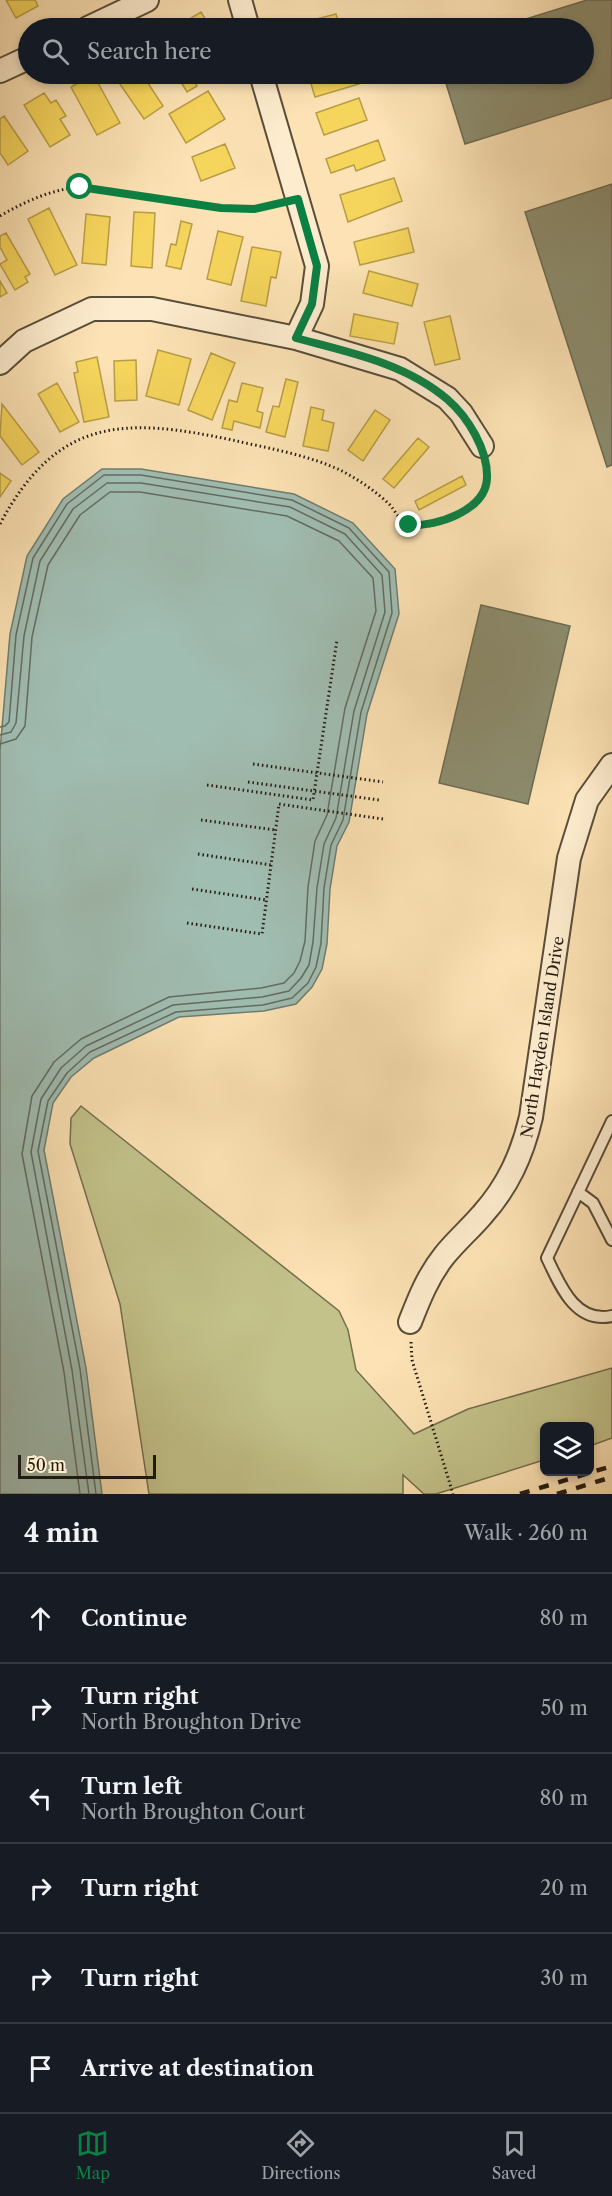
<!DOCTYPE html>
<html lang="en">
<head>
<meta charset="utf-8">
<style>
	body { margin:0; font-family:"Libre Caslon Text",serif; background:#242831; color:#f1f3f6 }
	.controls { position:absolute; right:18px; bottom:18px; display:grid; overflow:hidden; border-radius:9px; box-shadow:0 3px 9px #0003 }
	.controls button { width:54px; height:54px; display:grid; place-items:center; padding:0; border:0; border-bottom:2px solid #363941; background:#171b24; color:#f1f3f6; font:30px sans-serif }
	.scale { position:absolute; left:18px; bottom:15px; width:138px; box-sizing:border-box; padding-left:6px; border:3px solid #241c12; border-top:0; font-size:16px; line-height:21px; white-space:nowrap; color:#241c12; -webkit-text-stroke:4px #fdecce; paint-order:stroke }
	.stop { position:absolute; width:18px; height:18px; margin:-14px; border:4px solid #0b8043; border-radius:50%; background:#fff }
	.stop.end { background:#0b8043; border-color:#fff; box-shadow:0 2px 6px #0008 }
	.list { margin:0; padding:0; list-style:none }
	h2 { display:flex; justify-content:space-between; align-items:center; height:78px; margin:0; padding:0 24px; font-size:26px }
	h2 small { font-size:20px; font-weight:400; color:#9ea1a6 }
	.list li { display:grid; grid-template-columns:39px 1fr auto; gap:18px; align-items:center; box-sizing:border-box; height:90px; padding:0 24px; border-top:2px solid #363941 }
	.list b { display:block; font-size:22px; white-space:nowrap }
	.list p { margin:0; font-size:20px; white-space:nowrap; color:#9ea1a6 }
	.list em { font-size:20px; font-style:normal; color:#9ea1a6 }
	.icon { flex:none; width:33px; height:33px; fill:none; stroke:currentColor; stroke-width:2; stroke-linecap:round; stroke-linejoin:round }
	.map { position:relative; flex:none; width:612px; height:1494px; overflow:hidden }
	.search { position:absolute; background:#171b24; box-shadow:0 3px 9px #0003; left:18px; right:18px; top:18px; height:66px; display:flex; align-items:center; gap:15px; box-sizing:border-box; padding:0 21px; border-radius:33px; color:#9ea1a6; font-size:22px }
	.sheet { height:618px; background:#171b24 }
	nav { display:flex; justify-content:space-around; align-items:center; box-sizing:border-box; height:84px; border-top:2px solid #363941; background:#171b24; font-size:16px; color:#9ea1a6 }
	nav a { display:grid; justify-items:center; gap:3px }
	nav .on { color:#0b8043 }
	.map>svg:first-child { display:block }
	.green { fill:#c3c28a; stroke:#746f4e; stroke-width:1.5 }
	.water { fill:#a0bdb2; stroke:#6e7d72; stroke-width:1.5 }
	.homes { fill:#f6d55c; stroke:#b79e46; stroke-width:1.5 }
	.industry { fill:#8c8c6e; stroke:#6d6a52; stroke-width:1.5 }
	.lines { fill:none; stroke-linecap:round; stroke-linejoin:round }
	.shore { stroke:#626c62; stroke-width:1.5 }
	.lane-casing { stroke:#5a4e3a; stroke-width:14 }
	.street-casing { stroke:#5a4e3a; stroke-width:26 }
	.path { stroke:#241c12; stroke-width:3; stroke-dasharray:1.5 3; stroke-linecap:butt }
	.lane { stroke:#fdecce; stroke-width:10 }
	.street { stroke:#fdecce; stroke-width:22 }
	.rail { stroke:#241c12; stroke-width:4.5; stroke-dasharray:10 10; stroke-linecap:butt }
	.route { stroke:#0b8043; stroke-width:8 }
	.labels { text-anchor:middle; stroke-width:6; stroke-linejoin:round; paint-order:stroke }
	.street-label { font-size:16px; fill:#241c12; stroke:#fdecce }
</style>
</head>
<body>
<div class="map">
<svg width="612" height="1494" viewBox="0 0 612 1494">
	<rect width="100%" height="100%" fill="#fce2b4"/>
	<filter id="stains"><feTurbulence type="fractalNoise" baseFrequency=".00333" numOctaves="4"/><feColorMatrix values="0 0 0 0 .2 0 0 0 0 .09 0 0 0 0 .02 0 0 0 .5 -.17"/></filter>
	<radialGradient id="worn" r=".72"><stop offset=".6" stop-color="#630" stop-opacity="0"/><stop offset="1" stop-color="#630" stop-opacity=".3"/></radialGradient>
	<path class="green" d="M81 1106 339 1311 348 1330 356 1370 414 1434 468 1409 612 1368V1438L590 1446V1426H544V1460L436 1494H424L403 1475V1494H149L120 1304 70 1144 71 1118Z"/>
	<path class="water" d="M102 469H141L294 494 353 523 395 569 399 614 367 714 349 822 337 846 330 889 327 944 322 969 312 987 296 1004 264 1011 179 1017 94 1058 71 1077 53 1103 44 1150 86 1368 102 1494H0V751L10 634 27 556 63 499Z"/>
	<path class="homes" d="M6 0H35L38 6 16 18Z
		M201 12 207 22 210 21 215 28H197L191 18Z
		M336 14 340 28H291L290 26Z
		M93 74 120 123 97 135 71 87Z
		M113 74H142L163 106 144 119Z
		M176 74H190L197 86 187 92Z
		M308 74H356L359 84 315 97Z
		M208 91 225 119 186 143 169 114Z
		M44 93 51 103 56 100 66 116 60 119 70 135 50 147 24 105Z
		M359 98 367 120 324 135 316 113Z
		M4 116 28 151 8 165 0 153V119Z
		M378 140 385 160 356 171 354 165 331 173 326 159Z
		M225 144 235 168 201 181 192 157Z
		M394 178 402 201 348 222 340 195Z
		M49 208 77 265 55 275 28 219Z
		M134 212 155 213 152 268 131 266Z
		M86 214 110 217 106 265 82 263Z
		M181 221 192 224 181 269 166 266 171 244 176 245Z
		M408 228 414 252 360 265 354 242Z
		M218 231 243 237 231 285 207 279Z
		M6 233 30 274 25 277 28 282 15 290 0 264 7 260 0 247V236Z
		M252 247 281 252 276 278 271 277 266 306 241 301Z
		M369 271 418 284 412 306 363 293Z
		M0 281 7 293 0 297Z
		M354 314 398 323 394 344 350 336Z
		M450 316 460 359 435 365 424 322Z
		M158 350 191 359 179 405 146 396Z
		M211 353 235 363 212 420 188 410Z
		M97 357 109 417 84 422 74 373 78 372 76 362Z
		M136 360 137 400 115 401 114 361Z
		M286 379 298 382 285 437 266 432 273 406 279 407Z
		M57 383 79 422 60 432 38 394Z
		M242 383 263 388 257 411 263 413 260 428 234 421 232 430 222 428 229 400 237 402Z
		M2 404 39 452 22 465 0 436Z
		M311 407 324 410 322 420 334 423 328 451 303 446Z
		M375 410 390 420 363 461 348 450Z
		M418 438 429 447 394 488 383 479Z
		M0 473 11 481 0 497Z
		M462 476 466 485 419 510 415 501Z"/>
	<path class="industry" d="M587 0H612V98L465 144 443 74H584V28H497Z
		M612 184V465L607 467 525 212Z
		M481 605 570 626 528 804 439 783Z"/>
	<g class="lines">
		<path class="shore" d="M0 727 5 726 9 722 16 635 33 558 67 504 104 475H141L292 500 349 528 389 572 392 613 361 712 343 820 331 845 324 888 321 943 316 967 308 983 292 998 263 1005 176 1012 90 1052 67 1073 48 1101 38 1151 80 1369 96 1494
			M0 735 11 732 16 723 24 636 40 561 73 509 107 483H141L290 507 345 534 382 575 385 612 354 711 336 818 324 844 317 888 313 942 309 965 301 978 289 991 262 997 173 1005 86 1046 61 1068 41 1099 31 1152 72 1370 89 1494
			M0 744 16 739 25 726 32 637 48 565 80 515 110 492H140L287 516 339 541 373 578 376 611 345 708 327 815 315 841 308 887 305 941 300 961 294 973 284 983 261 988 169 997 81 1039 54 1062 32 1096 22 1154 64 1372 80 1494"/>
		<defs>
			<path id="lane" d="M612 1121 547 1258C560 1285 575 1324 612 1316
				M578 1192 593 1203 612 1240"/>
			<path id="street" d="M240 0 248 28
				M88 28 147 0
				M0 71 28 58
				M261 74 317 266 312 304 296 338
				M0 363 24 341 92 309H152L296 338 400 369 447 398 461 413 482 446
				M410 1322C419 1299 428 1276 444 1256 455 1242 470 1229 482 1215 508 1186 522 1155 531 1117L569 858 587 800 612 765"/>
		</defs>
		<use href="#lane" class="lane-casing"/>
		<use href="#street" class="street-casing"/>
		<path class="path" d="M0 216C26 201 50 190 80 187 143 196 217 217 278 203
			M0 524C57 417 124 417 232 440 267 448 309 455 342 471 359 480 377 492 390 505 396 512 400 522 409 525 434 534 487 506 487 478 487 473 486 468 485 464
			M253 764 383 782
			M248 782 379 800
			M207 785 313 800 337 640
			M201 820 276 830
			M198 854 271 865
			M192 889 266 900
			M187 923 262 934 279 804 383 819
			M411 1342 412 1360 453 1494"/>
		<use href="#lane" class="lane"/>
		<use href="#street" class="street"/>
		<path class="rail" d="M520 1494 612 1466
			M557 1494 612 1477"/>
	</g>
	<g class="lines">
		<path class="route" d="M80 187 221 208 254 209 298 199 317 266 312 304 296 338C348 352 405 363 447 399 468 417 488 450 487 478 486 511 435 527 409 525"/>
	</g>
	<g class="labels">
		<g class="street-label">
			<text transform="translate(542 1037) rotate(-81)" y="6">North Hayden Island Drive</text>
		</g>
	</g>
	<rect width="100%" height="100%" filter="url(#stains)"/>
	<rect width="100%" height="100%" fill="url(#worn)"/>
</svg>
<div class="controls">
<button><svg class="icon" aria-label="layers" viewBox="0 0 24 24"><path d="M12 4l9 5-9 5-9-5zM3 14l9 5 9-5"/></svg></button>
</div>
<div class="scale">50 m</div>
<div class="stop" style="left:80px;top:187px"></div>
<div class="stop end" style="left:409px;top:525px"></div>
<div class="search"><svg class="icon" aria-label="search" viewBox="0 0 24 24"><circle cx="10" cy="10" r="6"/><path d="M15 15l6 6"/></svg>Search here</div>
</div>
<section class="sheet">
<h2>4 min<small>Walk · 260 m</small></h2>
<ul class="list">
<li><svg class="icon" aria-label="ahead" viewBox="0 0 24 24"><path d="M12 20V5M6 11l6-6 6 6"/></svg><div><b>Continue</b></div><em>80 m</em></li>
<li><svg class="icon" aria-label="right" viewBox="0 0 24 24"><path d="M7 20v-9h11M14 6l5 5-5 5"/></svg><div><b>Turn right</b><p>North Broughton Drive</p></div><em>50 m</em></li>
<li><svg class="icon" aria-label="left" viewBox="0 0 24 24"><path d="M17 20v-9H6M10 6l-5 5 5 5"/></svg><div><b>Turn left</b><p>North Broughton Court</p></div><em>80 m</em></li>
<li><svg class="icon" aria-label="right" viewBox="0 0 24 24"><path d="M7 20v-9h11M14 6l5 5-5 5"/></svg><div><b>Turn right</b></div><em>20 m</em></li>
<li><svg class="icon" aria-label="right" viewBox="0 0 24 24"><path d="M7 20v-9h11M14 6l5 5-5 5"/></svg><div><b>Turn right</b></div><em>30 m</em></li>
<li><svg class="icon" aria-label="arrive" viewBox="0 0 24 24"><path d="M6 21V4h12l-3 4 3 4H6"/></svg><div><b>Arrive at destination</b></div></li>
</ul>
</section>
<nav>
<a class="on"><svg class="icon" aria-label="map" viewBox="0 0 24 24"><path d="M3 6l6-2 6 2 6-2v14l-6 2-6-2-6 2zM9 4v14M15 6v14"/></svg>Map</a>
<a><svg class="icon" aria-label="directions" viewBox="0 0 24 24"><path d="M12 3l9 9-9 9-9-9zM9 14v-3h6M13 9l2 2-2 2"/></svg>Directions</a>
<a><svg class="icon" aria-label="saved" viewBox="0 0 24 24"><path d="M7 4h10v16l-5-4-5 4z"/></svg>Saved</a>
</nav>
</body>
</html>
